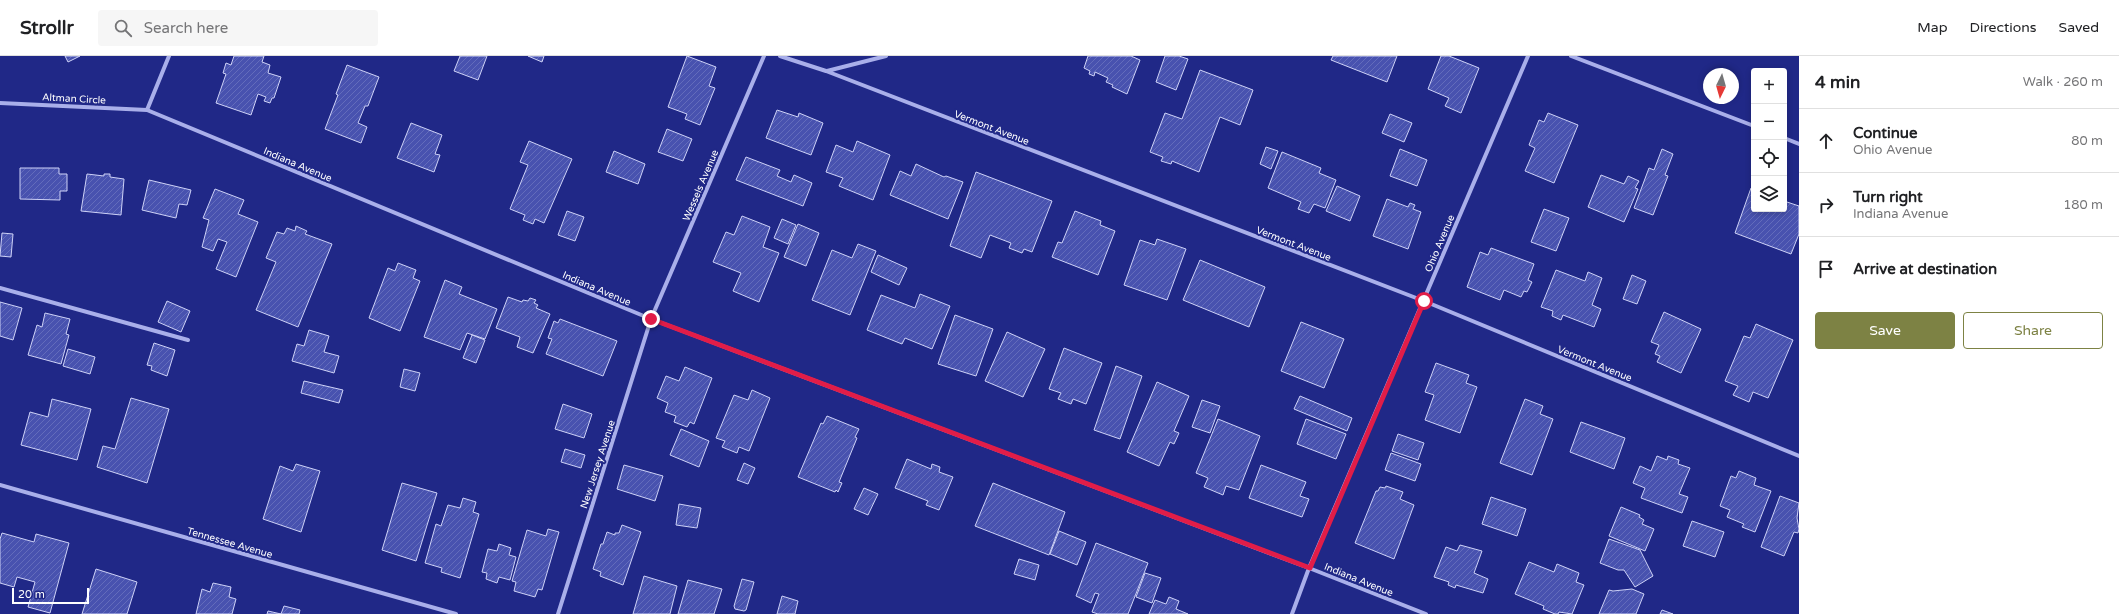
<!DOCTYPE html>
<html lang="en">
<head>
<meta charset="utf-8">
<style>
	body { margin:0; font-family:"Varela Round",sans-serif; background:#f6f6f6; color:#202124 }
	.controls { position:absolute; right:12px; top:12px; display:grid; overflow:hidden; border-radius:4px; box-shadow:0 2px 6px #0003 }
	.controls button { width:36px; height:36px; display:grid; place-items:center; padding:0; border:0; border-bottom:1px solid #e0e0e0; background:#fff; color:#202124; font:20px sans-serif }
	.compass { position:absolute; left:1703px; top:12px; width:36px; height:36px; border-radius:50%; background:#fff; box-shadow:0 2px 6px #0003; rotate:185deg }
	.scale { position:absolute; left:12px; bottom:10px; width:77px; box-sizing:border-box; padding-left:4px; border:2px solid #fff; border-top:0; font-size:11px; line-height:14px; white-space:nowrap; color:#fff; -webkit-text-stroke:3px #202887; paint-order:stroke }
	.stop { position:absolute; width:12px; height:12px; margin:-9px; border:3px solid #e11d48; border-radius:50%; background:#fff }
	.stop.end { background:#e11d48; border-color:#fff; box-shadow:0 1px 4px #0008 }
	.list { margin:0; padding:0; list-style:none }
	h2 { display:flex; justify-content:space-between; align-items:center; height:52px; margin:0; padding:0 16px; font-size:17px }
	h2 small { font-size:13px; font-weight:400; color:#757577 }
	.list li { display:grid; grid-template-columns:26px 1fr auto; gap:12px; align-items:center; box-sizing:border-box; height:64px; padding:0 16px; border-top:1px solid #e0e0e0 }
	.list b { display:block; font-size:15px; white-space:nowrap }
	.list p { margin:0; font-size:13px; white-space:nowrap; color:#757577 }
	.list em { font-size:13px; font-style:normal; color:#757577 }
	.actions { display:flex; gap:8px; padding:12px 16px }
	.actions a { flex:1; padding:9px 0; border:1px solid #7d8244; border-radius:4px; text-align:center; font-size:14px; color:#7d8244 }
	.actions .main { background:#7d8244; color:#fff }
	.icon { flex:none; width:22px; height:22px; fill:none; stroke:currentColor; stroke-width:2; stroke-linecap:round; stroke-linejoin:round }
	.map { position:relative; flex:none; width:1799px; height:558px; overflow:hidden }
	header { display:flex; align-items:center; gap:24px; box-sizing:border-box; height:56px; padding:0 20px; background:#fff; border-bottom:1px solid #e0e0e0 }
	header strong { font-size:19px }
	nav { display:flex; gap:22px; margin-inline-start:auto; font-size:14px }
	.search { width:280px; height:36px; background:#f6f6f6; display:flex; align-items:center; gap:10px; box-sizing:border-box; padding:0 14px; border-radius:4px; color:#757577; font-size:15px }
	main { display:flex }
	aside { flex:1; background:#fff }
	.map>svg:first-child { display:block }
	.building { fill:url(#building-hatch); stroke:#ced2f7 }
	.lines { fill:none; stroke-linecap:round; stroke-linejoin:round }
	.street { stroke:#a9afea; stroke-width:4 }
	.route { stroke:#e11d48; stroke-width:5 }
	.labels { text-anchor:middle; stroke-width:4; stroke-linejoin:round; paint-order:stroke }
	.street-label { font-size:10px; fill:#fff; stroke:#202887 }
</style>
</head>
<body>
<header>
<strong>Strollr</strong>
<div class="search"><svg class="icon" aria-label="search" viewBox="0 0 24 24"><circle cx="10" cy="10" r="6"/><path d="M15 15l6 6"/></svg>Search here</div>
<nav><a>Map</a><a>Directions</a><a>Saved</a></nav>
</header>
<main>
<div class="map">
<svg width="1799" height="558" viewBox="0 0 1799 558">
	<defs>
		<pattern id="building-hatch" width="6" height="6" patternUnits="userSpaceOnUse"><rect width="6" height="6" fill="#4852af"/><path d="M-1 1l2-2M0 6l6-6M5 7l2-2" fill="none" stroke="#636cbb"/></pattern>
	</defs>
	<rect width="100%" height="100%" fill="#202887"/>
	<path class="building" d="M65 0H80L68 6Z
		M234 0H264L262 6 270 9 268 17 281 21 274 42H272L270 47 264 45 266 41 258 38 251 59 216 47 226 18 223 17 226 7 231 9Z
		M460 0H487L478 24 454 15Z
		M528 0H544L542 6Z
		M687 0 716 11 709 30 715 32 700 69 685 63 687 58 668 51Z
		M1088 0H1131L1140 4 1127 38 1112 31 1113 29 1106 26 1108 22 1095 16 1094 20 1089 18 1090 15 1084 12Z
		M1165 0H1179L1188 3 1176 34 1156 26Z
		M1333 0H1397L1387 26 1331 4Z
		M1441 0H1449L1479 12 1461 57 1445 50 1449 42 1428 33Z
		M347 9 379 21 368 50H365L358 67 367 71 361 87 325 73 338 39 336 38Z
		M1200 14 1253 34 1240 69 1220 61 1199 116 1172 105 1171 108 1161 105 1163 101 1150 96 1165 57 1182 63Z
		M777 54 798 61 799 57 823 67 811 99 766 82Z
		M1548 57 1578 69 1554 127 1525 115 1535 92 1529 89 1539 64 1544 66Z
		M1390 58 1412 67 1404 86 1382 77Z
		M411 67 442 79 435 98 440 99 434 116 397 102Z
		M667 73 692 83 683 105 658 96Z
		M529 85 572 103 544 167 535 163 533 168 523 164 525 159 510 153 528 109 520 106Z
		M857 85 890 99 873 144 839 130 843 122 826 116 836 89 853 96Z
		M1266 91 1278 95 1271 113 1260 108Z
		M1400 93 1427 104 1417 130 1390 120Z
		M1662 93 1673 98 1665 119 1668 120 1653 159 1634 152 1649 112 1654 114Z
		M614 95 645 108 638 128 606 116Z
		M1282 96 1321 112 1319 117 1336 124 1325 152 1314 148 1309 157 1298 153 1301 146 1268 132Z
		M746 101 780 114 777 120 791 126 794 119 812 127 803 150 736 124Z
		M916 108 944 121 946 120 963 126 948 163 890 139 900 115 911 120Z
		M20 112H59V118H67V135H60V144L20 143Z
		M976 116 1052 145 1032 196 1024 193 1022 197 1009 192 1011 187 990 179 981 202 950 190Z
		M87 118 104 120V118H110V121L124 123 121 159 81 155Z
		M1601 119 1624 128 1628 120 1639 125 1635 132 1638 133 1624 166 1588 151Z
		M149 124 191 134 187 149 179 148 176 162 142 154Z
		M1337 130 1360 140 1350 165 1326 155Z
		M1751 132 1754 133V153H1784V145L1799 150V178L1791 198 1735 177Z
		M215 133 244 144 238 158 258 166 236 221 216 213 227 186 218 183 213 195 202 191 209 164 203 162Z
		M1387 143 1408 151 1410 147 1415 149 1413 153 1421 156 1408 193 1373 180Z
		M1544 153 1569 162 1556 195 1531 186Z
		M567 155 584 161 575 185 558 179Z
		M1075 155 1101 165 1100 169 1115 175 1098 219 1052 201 1058 186 1062 187Z
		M742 160 770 171 763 191 779 197 759 246 733 235 741 217 713 206 726 176 734 179Z
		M782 163 796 169 788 188 774 182Z
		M798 168 819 177 806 210 784 201Z
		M296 170 307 175 305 178 332 188 298 271 256 254 276 206 266 202 277 176 284 178 287 172 295 175Z
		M2 177 13 178 11 201 0 200Z
		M1157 183 1186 193 1167 244 1124 229 1140 184 1155 189Z
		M858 188 876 195 850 259 812 244 832 194 852 202Z
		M1491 192 1534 208 1528 224 1532 226 1527 236 1524 235 1521 241 1504 234 1500 244 1467 231 1480 196 1488 199Z
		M878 199 907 212 899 229 871 216Z
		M1200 204 1265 231 1249 271 1183 244Z
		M398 207 416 214 413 222 420 225 400 275 369 262 388 212 395 215Z
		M1556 214 1585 225 1588 216 1602 222 1592 249 1601 253 1594 271 1563 259 1561 264 1552 260 1553 255 1541 251Z
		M1632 219 1646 225 1637 248 1623 243Z
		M445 224 462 231 459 238 497 253 485 283 467 277 460 294 424 281Z
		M920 238 950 250 932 293 905 282 902 288 867 274 881 239 915 252Z
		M508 241 522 246 523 244 528 245 530 242 536 244 534 247 538 249 536 252 550 258 533 297 517 291 520 281 496 272Z
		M167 245 190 255 181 276 158 266Z
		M0 246 22 252 13 284 0 280Z
		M1664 256 1701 273 1681 317 1657 306 1660 300 1655 298 1659 289 1651 286Z
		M45 257 70 263 66 278 69 279 61 308 28 299 37 269 42 271Z
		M955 259 993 273 976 320 938 308Z
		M560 263 617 285 603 320 546 298 552 283 548 282 554 265 558 267Z
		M1301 266 1344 283 1324 332 1281 315Z
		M1756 268 1793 284 1768 342 1753 336 1749 346 1733 339 1738 330 1725 325 1744 280 1750 282Z
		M309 274 329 280 324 296 339 300 334 317 292 305 297 288 304 290Z
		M1007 276 1045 293 1023 341 985 325Z
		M472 279 485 284 476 307 463 302Z
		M154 287 175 294 167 320 151 314 152 310 147 309Z
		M1064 292 1102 307 1086 348 1073 343 1071 348 1058 343 1061 337 1049 333Z
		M68 293 95 301 90 318 63 310Z
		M1436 307 1469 319 1466 327 1477 331 1460 377 1425 364 1434 339 1425 336Z
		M1116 310 1142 320 1120 383 1094 374Z
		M685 311 712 322 694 368 690 366 687 371 674 366 676 360 665 356 668 347 657 342 666 320 679 325Z
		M404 313 420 317 415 335 400 331Z
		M304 325 343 334 339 347 301 337Z
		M1157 326 1189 340 1174 375 1179 377 1174 388 1170 386 1159 410 1127 396Z
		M752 334 770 342 749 395 739 391 737 397 722 391 725 385 716 382 734 339 748 344Z
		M1300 340 1352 362 1347 375 1294 353Z
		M131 342 169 353 147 427 97 411 103 390 115 393Z
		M52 343 91 353 77 404 21 389 30 356 48 361Z
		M1525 343 1543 350 1540 358 1553 363 1532 419 1500 407Z
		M1202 344 1220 350 1210 377 1192 371Z
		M563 348 592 358 584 382 555 373Z
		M827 360 859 373 855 381 857 382 839 426 842 427 838 436 836 434 835 436 798 421 821 367 823 368Z
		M1218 363 1260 380 1239 434 1226 430 1223 439 1204 431 1208 422 1196 417Z
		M1306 363 1346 378 1336 403 1297 388Z
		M1581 366 1625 382 1614 413 1570 396Z
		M681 373 709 385 699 411 670 399Z
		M1398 378 1424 387 1418 404 1392 395Z
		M565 393 585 399 581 412 561 406Z
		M1391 397 1421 408 1415 425 1385 414Z
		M1657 400 1667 404 1668 400 1679 404 1678 408 1690 412 1679 438 1688 441 1682 457 1641 442 1645 432 1633 427 1640 410 1651 415Z
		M907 403 931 413 932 408 940 411 939 416 953 421 939 454 926 449 928 445 895 432Z
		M744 407 755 412 748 428 737 424Z
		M296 408 320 415 301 476 263 463 280 410 293 415Z
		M624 409 663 420 655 445 617 433Z
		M1261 409 1306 426 1300 440 1309 443 1302 461 1249 442Z
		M1739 415 1756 422 1754 429 1771 435 1755 476 1742 471 1744 468 1727 461 1730 454 1720 450 1731 420 1736 422Z
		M402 427 437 437 416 505 382 494Z
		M993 427 1065 456 1049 499 975 470Z
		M1386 430 1403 436 1400 443 1414 449 1394 503 1355 487 1376 435H1378L1380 431 1385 432Z
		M864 432 878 438 868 459 854 453Z
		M1780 440 1799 447 1797 462 1799 473 1798 477 1794 476 1784 500 1761 491Z
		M1491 441 1526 453 1517 480 1482 468Z
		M463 442 476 446 473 456 479 458 460 522 441 516 442 512 425 507 436 468 441 470 448 449 460 452Z
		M679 448 701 452 697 472 676 469Z
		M1621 451 1640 459 1639 461 1644 464 1642 468 1654 473 1645 495 1609 480Z
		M1692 465 1724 476 1715 501 1683 490Z
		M622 469 641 476 623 529 600 520 601 516 593 513 601 488H603L607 476 615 479V477H619Z
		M548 473 559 476 542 534 538 533 535 541 514 535 516 526 512 525 527 474 546 480Z
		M1059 475 1086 486 1077 509 1050 498Z
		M2 477 34 486 36 478 69 487 50 557 28 551 35 526 17 521 14 531 0 527V483Z
		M1609 483 1640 494 1653 520 1635 531 1624 514H1618L1600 507Z
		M1096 487 1148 507 1128 558H1098L1092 556 1099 538 1095 537 1091 547 1076 540Z
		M499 488 511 492 509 499 516 501 510 524 499 521 497 527 486 523 487 517 482 516 488 493 497 495Z
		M1460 489 1482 495 1474 517 1488 523 1483 537 1456 529 1455 532 1448 529 1449 526 1434 521 1446 491 1457 495Z
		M1019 503 1039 509 1035 524 1014 518Z
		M1529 506 1554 516 1557 508 1579 517 1576 526 1584 529 1572 558 1559 556 1558 558H1555L1543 553 1544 550 1515 538Z
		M96 513 137 526 127 558H82Z
		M1145 517 1161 522 1152 547 1136 541Z
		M644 520 677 530 670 558H633Z
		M742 523 754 526 746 554 744 555 735 553 734 550Z
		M688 524 722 533 714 558H678Z
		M213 527 231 531 229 541 236 543 232 558H196L202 533 210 536Z
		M1632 533 1644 538 1636 558H1599L1609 534 1613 535Z
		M782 540 798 545 795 558H777Z
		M1169 541 1179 545 1176 553 1188 558H1149L1155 544 1166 548Z
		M284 550 300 554 299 558H267L268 555 281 558Z
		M1662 554 1673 558H1660Z"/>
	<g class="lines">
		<path class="street" d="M780 0 826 15 1424 245 1799 400
			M1571 0 1754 70
			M827 15 886 0
			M0 47 147 54 651 263 1309 512 1426 558
			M147 54 169 0
			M1784 82 1799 88
			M0 232 188 284
			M0 429 456 558
			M558 558 651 263 764 0
			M1292 558 1309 512 1528 0"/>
	</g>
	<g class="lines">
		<path class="route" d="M651 263 1310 512 1424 245"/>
	</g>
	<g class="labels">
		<g class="street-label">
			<text transform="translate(74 42) rotate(3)" y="4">Altman Circle</text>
			<text transform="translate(992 71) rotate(21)" y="4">Vermont Avenue</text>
			<text transform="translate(298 108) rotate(23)" y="4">Indiana Avenue</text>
			<text transform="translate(700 129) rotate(-67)" y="4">Wessels Avenue</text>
			<text transform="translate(1294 187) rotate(21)" y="4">Vermont Avenue</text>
			<text transform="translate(1439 187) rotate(-67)" y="4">Ohio Avenue</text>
			<text transform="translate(597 232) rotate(23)" y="4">Indiana Avenue</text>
			<text transform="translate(1595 307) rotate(22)" y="4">Vermont Avenue</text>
			<text transform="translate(597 408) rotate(-72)" y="4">New Jersey Avenue</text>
			<text transform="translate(230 486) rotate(16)" y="4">Tennessee Avenue</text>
			<text transform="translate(1359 523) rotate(22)" y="4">Indiana Avenue</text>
		</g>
	</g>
</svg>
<div class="controls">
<button>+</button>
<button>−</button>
<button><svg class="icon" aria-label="locate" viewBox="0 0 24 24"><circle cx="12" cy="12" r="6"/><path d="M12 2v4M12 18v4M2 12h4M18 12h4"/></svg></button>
<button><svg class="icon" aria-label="layers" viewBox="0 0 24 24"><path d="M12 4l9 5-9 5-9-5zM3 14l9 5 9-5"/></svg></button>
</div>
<svg class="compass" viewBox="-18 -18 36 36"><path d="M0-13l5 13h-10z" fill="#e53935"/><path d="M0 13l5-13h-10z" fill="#757577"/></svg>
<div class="scale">20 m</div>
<div class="stop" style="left:1424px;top:245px"></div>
<div class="stop end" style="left:651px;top:263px"></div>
</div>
<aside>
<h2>4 min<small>Walk · 260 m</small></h2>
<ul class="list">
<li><svg class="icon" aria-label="ahead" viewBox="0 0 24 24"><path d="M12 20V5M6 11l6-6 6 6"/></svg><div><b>Continue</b><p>Ohio Avenue</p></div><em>80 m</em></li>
<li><svg class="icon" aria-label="right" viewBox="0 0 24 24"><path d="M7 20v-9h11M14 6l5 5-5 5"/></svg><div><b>Turn right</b><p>Indiana Avenue</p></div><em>180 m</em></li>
<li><svg class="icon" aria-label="arrive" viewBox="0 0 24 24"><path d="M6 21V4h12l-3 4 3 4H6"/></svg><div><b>Arrive at destination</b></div></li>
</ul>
<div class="actions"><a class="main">Save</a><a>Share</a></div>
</aside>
</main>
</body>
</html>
